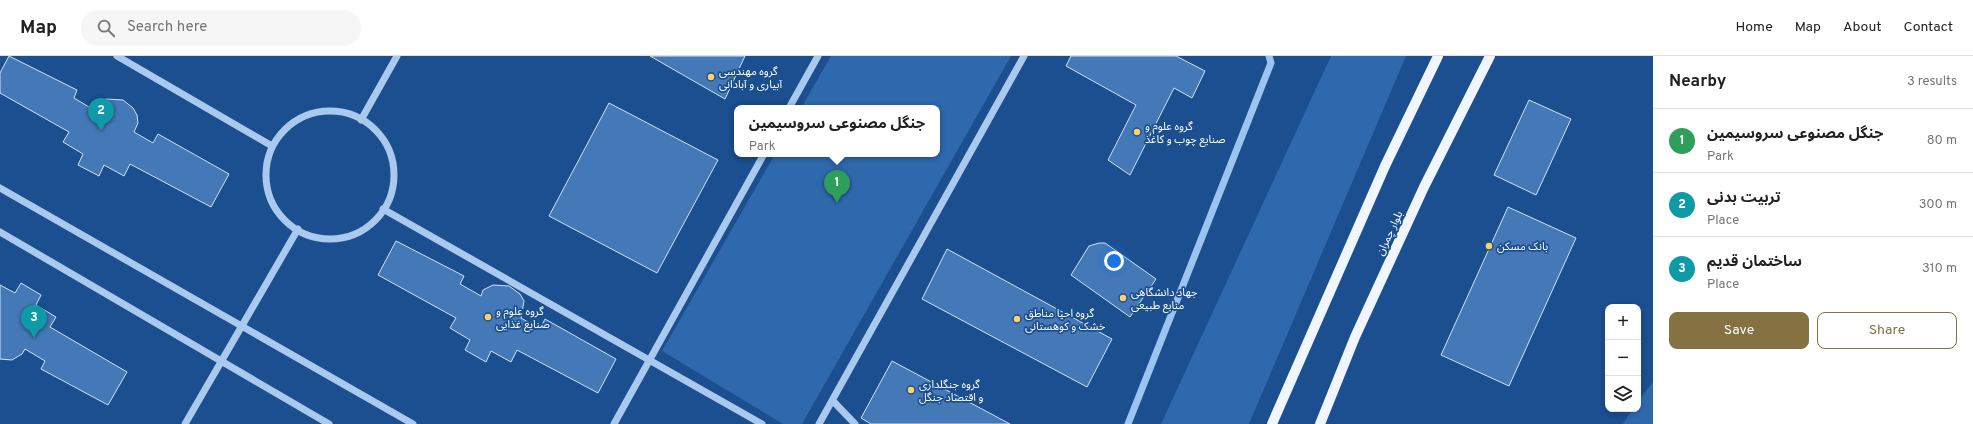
<!DOCTYPE html>
<html lang="en">
<head>
<meta charset="utf-8">
<style>
	body { margin:0; font-family:Overpass,"Noto Sans Arabic",sans-serif; background:#f6f6f6; color:#222 }
	.controls { position:absolute; right:12px; bottom:12px; display:grid; overflow:hidden; border-radius:8px; box-shadow:0 2px 6px #0003 }
	.controls button { width:36px; height:36px; display:grid; place-items:center; padding:0; border:0; border-bottom:1px solid #e0e0e0; background:#fff; color:#222; font:20px sans-serif }
	.you { position:absolute; left:1114px; top:205px; width:14px; height:14px; margin:-10px; border:3px solid #fff; border-radius:50%; background:#1a73e8; box-shadow:0 0 0 6px #1a73e833 }
	.badge { display:grid; place-items:center; width:26px; height:26px; border-radius:50%; background:#857141; color:#fff; font-size:13px; font-weight:700 }
	.pin { position:absolute; translate:-50% -33px; filter:drop-shadow(0 1px 2px #0008) }
	.pin::after { content:''; position:absolute; top:21px; width:14px; height:12px; background:inherit; clip-path:polygon(0 0,100% 0,50% 100%) }
	.popup { position:absolute; left:734px; top:49px; width:206px; height:52px; box-sizing:border-box; display:grid; place-content:center; border-radius:8px; background:#fff; filter:drop-shadow(0 1px 3px #0005); font-size:13px; white-space:nowrap; color:#767676 }
	.popup b { font-size:15px; color:#222 }
	.popup::after { content:''; position:absolute; left:50%; top:100%; margin-left:-8px; border:8px solid transparent; border-top-color:#fff }
	.list { margin:0; padding:0; list-style:none }
	h2 { display:flex; justify-content:space-between; align-items:center; height:52px; margin:0; padding:0 16px; font-size:17px }
	h2 small { font-size:13px; font-weight:400; color:#767676 }
	.list li { display:grid; grid-template-columns:26px 1fr auto; gap:12px; align-items:center; box-sizing:border-box; height:64px; padding:0 16px; border-top:1px solid #e0e0e0 }
	.list b { display:block; font-size:15px; white-space:nowrap }
	.list p { margin:0; font-size:13px; white-space:nowrap; color:#767676 }
	.list em { font-size:13px; font-style:normal; color:#767676 }
	.actions { display:flex; gap:8px; padding:12px 16px }
	.actions a { flex:1; padding:9px 0; border:1px solid #857141; border-radius:8px; text-align:center; font-size:14px; color:#857141 }
	.actions .main { background:#857141; color:#fff }
	.icon { flex:none; width:22px; height:22px; fill:none; stroke:currentColor; stroke-width:2; stroke-linecap:round; stroke-linejoin:round }
	.map { position:relative; flex:none; width:1653px; height:368px; overflow:hidden }
	header { display:flex; align-items:center; gap:24px; box-sizing:border-box; height:56px; padding:0 20px; background:#fff; border-bottom:1px solid #e0e0e0 }
	header strong { font-size:19px }
	nav { display:flex; gap:22px; margin-inline-start:auto; font-size:14px }
	.search { width:280px; height:36px; background:#f6f6f6; display:flex; align-items:center; gap:10px; box-sizing:border-box; padding:0 14px; border-radius:22px; color:#767676; font-size:15px }
	main { display:flex }
	aside { flex:1; background:#fff }
	.map>svg:first-child { display:block }
	.green { fill:#2e69ad }
	.lines { fill:none; stroke-linecap:round; stroke-linejoin:round }
	.stream { stroke:#9cc4f0; stroke-width:7 }
	.building { fill:#4478b7; stroke:#cfe3fa }
	.minor { stroke:#a9c9ee; stroke-width:7 }
	.major { stroke:#f0f6ff; stroke-width:10 }
	.poi-dot { fill:#ffd166; stroke:#1b4f8f; stroke-width:1.5 }
	.labels { text-anchor:middle; stroke-width:3.5; stroke-linejoin:round; paint-order:stroke }
	.poi-label { font-size:11px; fill:#fff; stroke:#1b4f8f; text-anchor:start }
	.street-label { font-size:11px; fill:#fff; stroke:#1b4f8f }
</style>
</head>
<body>
<header>
<strong>Map</strong>
<div class="search"><svg class="icon" aria-label="search" viewBox="0 0 24 24"><circle cx="10" cy="10" r="6"/><path d="M15 15l6 6"/></svg>Search here</div>
<nav><a>Home</a><a>Map</a><a>About</a><a>Contact</a></nav>
</header>
<main>
<div class="map">
<svg width="1653" height="368" viewBox="0 0 1653 368">
	<rect width="100%" height="100%" fill="#1b4f8f"/>
	<path class="green" d="M831 0H1011L802 368H783L662 295 775 98H937V52H801Z
		M1331 0H1406L1249 368H1161Z
		M1653 326V368H1623L1633 353H1638V345Z"/>
	<g class="lines">
		<path class="stream" d="M1128 368 1271 7 1269 0"/>
	</g>
	<path class="building" d="M9 0 77 34 74 42 94 54 96 49 106 43 123 44 133 52 137 59 138 67 134 76 153 87 158 78 229 118 211 151 130 108 124 120 104 109 99 120 78 109 83 98 63 86 69 76 0 37V17Z
		M650 0H745L725 43Z
		M1071 0H1176L1205 15 1192 42 1174 32 1130 119 1108 104 1136 49 1066 10Z
		M1529 44 1571 63 1536 139 1494 119Z
		M609 47 718 104 657 217 549 160Z
		M1508 151 1576 182 1509 330 1441 299Z
		M396 185 464 220 460 228 481 240 483 234 493 229 509 230 520 238 524 245 521 262 540 273 545 263 616 303 598 337 517 294 511 306 491 295 486 306 465 294 470 284 450 272 456 262 378 219Z
		M1099 187H1105L1156 223 1130 261 1071 219 1089 190Z
		M947 193 1112 283 1087 331 922 243Z
		M21 227 41 239 36 249 56 261 50 271 127 316 108 349 41 313 45 305 25 293 22 298 12 304 0 303V229L15 237Z
		M892 305 1010 368H871L861 362Z"/>
	<g class="lines">
		<path class="minor" d="M117 0 272 90
			M789 52 818 0
			M266 119a64 64 0 1 1 128 0a64 64 0 1 1-128 0Z
			M361 64 397 0
			M0 132 413 368
			M383 153 762 368
			M0 176 329 368
			M833 345 855 368
			M185 368 298 173
			M614 368 764 98
			M819 368 1024 0"/>
		<path class="major" d="M1272 368 1385 110 1438 0
			M1320 368 1355 281 1424 131 1490 0"/>
	</g>
	<g class="poi-dot">
		<circle cx="711" cy="21" r="4"/>
		<circle cx="1137" cy="76" r="4"/>
		<circle cx="1489" cy="190" r="4"/>
		<circle cx="1123" cy="242" r="4"/>
		<circle cx="488" cy="261" r="4"/>
		<circle cx="1017" cy="263" r="4"/>
		<circle cx="911" cy="334" r="4"/>
	</g>
	<g class="labels">
		<g class="poi-label">
			<text x="719" y="19">گروه مهندسی<tspan x="719" dy="13">آبیاری و آبادانی</tspan></text>
			<text x="1145" y="74">گروه علوم و<tspan x="1145" dy="13">صنایع چوب و کاغذ</tspan></text>
			<text x="1497" y="194">بانک مسکن</text>
			<text x="1131" y="240">جهاد دانشگاهی<tspan x="1131" dy="13">منابع طبیعی</tspan></text>
			<text x="496" y="259">گروه علوم و<tspan x="496" dy="13">صنایع غذایی</tspan></text>
			<text x="1025" y="261">گروه احیا مناطق<tspan x="1025" dy="13">خشک و کوهستانی</tspan></text>
			<text x="919" y="332">گروه جنگلداری<tspan x="919" dy="13">و اقتصاد جنگل</tspan></text>
		</g>
		<g class="street-label">
			<text transform="translate(1389 177) rotate(-65)" y="4">بلوار چمران</text>
		</g>
	</g>
</svg>
<div class="controls">
<button>+</button>
<button>−</button>
<button><svg class="icon" aria-label="layers" viewBox="0 0 24 24"><path d="M12 4l9 5-9 5-9-5zM3 14l9 5 9-5"/></svg></button>
</div>
<div class="you"></div>
<div class="pin badge" style="left:837px;top:147px;background:#2e9e5b">1</div>
<div class="popup"><b>جنگل مصنوعی سروسیمین</b>Park</div>
<div class="pin badge" style="left:101px;top:75px;background:#0f9aa8">2</div>
<div class="pin badge" style="left:34px;top:282px;background:#0f9aa8">3</div>
</div>
<aside>
<h2>Nearby<small>3 results</small></h2>
<ul class="list">
<li><span class="badge" style="background:#2e9e5b">1</span><div><b>جنگل مصنوعی سروسیمین</b><p>Park</p></div><em>80 m</em></li>
<li><span class="badge" style="background:#0f9aa8">2</span><div><b>تربیت بدنی</b><p>Place</p></div><em>300 m</em></li>
<li><span class="badge" style="background:#0f9aa8">3</span><div><b>ساختمان قدیم</b><p>Place</p></div><em>310 m</em></li>
</ul>
<div class="actions"><a class="main">Save</a><a>Share</a></div>
</aside>
</main>
</body>
</html>
